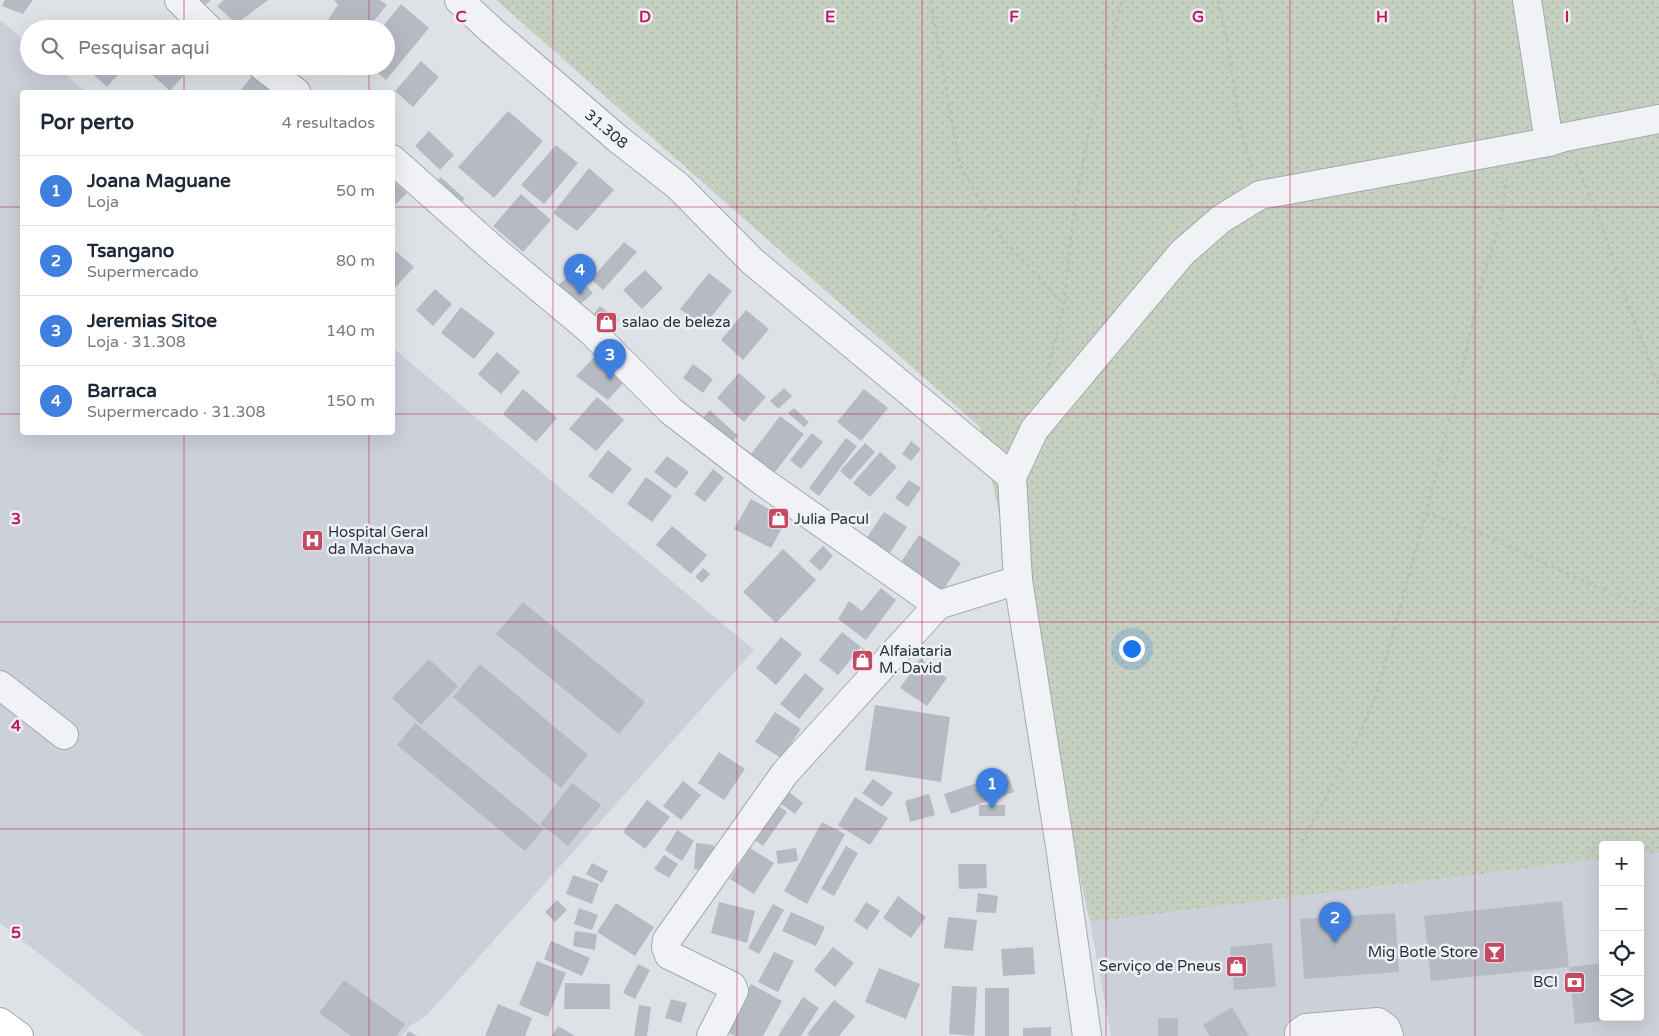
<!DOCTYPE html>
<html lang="pt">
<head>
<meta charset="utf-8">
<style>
	body { margin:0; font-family:"Varela Round",sans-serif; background:#f2f2f3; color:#1f2937 }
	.controls { position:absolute; right:15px; bottom:15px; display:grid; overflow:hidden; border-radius:5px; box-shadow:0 5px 20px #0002 }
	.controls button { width:45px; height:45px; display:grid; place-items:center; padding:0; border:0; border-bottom:1px solid #e0e1e3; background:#fff; color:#1f2937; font:25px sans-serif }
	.you { position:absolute; left:1131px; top:648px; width:18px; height:18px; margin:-12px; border:4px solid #fff; border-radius:50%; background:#1a73e8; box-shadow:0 0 0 8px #1a73e833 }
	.badge { display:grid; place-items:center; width:32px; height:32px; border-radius:50%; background:#111827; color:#fff; font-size:16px; font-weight:700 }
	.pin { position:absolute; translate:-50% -41px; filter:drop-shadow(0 1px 2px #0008) }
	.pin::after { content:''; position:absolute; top:26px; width:18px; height:15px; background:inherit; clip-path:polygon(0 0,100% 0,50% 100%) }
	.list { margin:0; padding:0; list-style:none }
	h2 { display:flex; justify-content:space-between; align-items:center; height:65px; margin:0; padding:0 20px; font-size:21px }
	h2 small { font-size:16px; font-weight:400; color:#747a83 }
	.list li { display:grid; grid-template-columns:32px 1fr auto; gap:15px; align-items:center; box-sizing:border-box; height:70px; padding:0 20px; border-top:1px solid #e0e1e3 }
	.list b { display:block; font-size:19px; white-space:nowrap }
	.list p { margin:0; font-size:16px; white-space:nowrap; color:#747a83 }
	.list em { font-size:16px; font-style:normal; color:#747a83 }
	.icon { flex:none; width:28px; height:28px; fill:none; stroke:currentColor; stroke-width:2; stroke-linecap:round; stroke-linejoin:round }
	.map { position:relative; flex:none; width:1659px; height:1036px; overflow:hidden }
	.search { position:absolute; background:#fff; box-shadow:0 5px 20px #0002; left:20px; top:20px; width:375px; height:55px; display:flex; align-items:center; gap:12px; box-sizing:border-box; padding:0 18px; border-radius:28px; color:#747a83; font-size:19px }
	.panel { position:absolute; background:#fff; box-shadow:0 5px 20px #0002; left:20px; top:90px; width:375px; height:345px; border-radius:5px }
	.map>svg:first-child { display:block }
	.built { fill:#ccd1d9 }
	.grass { fill:url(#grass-dots) }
	.building { fill:#b6bbc3 }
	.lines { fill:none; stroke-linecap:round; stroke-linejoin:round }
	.minor-casing { stroke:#a4a9b1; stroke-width:30 }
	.major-casing { stroke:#9ea7b2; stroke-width:30 }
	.path { stroke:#bcc0c5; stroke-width:3; stroke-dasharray:4 4; stroke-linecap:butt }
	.minor { stroke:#f0f2f5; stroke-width:28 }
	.major { stroke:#fff; stroke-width:28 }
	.grid { fill:none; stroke:#c2185b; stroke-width:1; stroke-opacity:0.55 }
	.labels { text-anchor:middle; stroke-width:5; stroke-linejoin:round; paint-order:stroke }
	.street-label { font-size:15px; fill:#28313d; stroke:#edf1f5 }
	.poi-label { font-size:15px; fill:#28313d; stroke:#edf1f5; text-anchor:start }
	.grid-label { font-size:16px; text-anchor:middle; font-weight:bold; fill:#c2185b; stroke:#edf1f5; stroke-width:5; stroke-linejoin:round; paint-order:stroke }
</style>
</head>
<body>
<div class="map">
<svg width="1659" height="1036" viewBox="0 0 1659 1036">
	<defs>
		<pattern id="grass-dots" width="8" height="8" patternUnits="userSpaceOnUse" patternTransform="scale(1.25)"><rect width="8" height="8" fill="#c5d0c0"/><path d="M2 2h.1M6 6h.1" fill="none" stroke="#a9b3a6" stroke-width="1.8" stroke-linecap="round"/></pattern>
	</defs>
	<rect width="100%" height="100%" fill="#dee2e7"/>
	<path class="built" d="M0 20 29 44V66H55L86 92H22V432H392L393 348 754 650 427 1015 410 1026 402 1036H144L0 923Z
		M1659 853V1036H1111L1090 922 1603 859V1017H1640V855Z"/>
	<path class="grass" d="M496 0H1659V853L1640 855V845H1603V859L1090 922 980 427Z"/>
	<path class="building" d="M5 0H33L23 14 2 6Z
		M191 0H211L200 9Z
		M224 0H268L236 24 217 6Z
		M334 0H380L387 5 367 29H322L338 5Z
		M401 4 429 28 386 80 370 66H386V29H381Z
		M421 61 439 77 413 107 395 91Z
		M84 66H126L107 87Z
		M152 66H192L170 91 148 71Z
		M273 66H296L287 78Z
		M254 74 277 92H239Z
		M508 111 543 141 494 198 458 167Z
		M429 131 454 155 440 170 415 146Z
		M556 145 578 163 544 204 521 185Z
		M589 168 614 190 577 231 553 213Z
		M441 177 465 199 454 209 432 187Z
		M392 180 407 193 392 208Z
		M521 194 551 220 523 252 493 226Z
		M624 242 637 252 603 290 591 279Z
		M392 248 414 267 392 291Z
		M645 270 663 288 642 309 623 290Z
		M573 272 593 293 576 308 556 287Z
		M709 273 732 291 703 327 680 309Z
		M435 289 452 304 433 326 416 310Z
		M600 306 619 320 608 334 589 320Z
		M461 307 495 333 474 359 441 333Z
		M746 310 769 329 743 360 721 340Z
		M602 349 631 374 608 400 576 376Z
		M497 352 520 372 501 394 478 374Z
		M693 364 713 379 703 393 683 378Z
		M739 373 766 397 744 422 717 398Z
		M784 388 792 396 778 409 770 401Z
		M523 389 557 418 536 442 503 414Z
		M864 389 888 408 861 441 837 422Z
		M597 397 624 420 596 451 569 429Z
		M794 408 809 422 804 427 788 413Z
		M710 410 738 436 730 444 702 419Z
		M780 416 804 434 772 476 748 458Z
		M812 433 823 442 801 469 790 460Z
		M846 438 857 446 819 496 809 488Z
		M911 441 921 449 911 461 902 454Z
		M865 443 875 452 850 480 840 471Z
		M608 450 632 469 612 494 588 476Z
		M880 452 897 467 870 497 853 483Z
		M667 456 689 472 676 489 654 472Z
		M713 469 724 478 705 502 694 494Z
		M646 477 672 496 652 522 627 504Z
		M909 480 921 488 908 507 895 498Z
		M751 499 787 519 771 548 734 529Z
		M884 512 907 527 887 557 864 542Z
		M672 526 707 555 691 574 656 545Z
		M919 535 961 563 939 596 897 568Z
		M823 546 833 556 820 571 809 561Z
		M783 549 816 580 776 623 743 592Z
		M703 568 710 574 702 583 695 577Z
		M881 588 896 600 866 640 838 619 849 601 862 611Z
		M523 602 645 702 619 734 496 634Z
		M842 632 861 647 838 675 819 660Z
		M781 637 802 654 776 685 756 668Z
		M863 648 875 659 864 671 852 661Z
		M429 659 458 686 421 725 392 698Z
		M920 659 947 678 927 706 900 688Z
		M480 664 588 755 561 788 453 697Z
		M805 673 824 689 799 719 780 704Z
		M875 705 950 717 941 782 865 770Z
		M775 712 801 729 781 758 755 742Z
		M415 723 544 829 525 851 397 745Z
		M719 752 745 769 724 800 698 783Z
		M1007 773 1014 792 951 814 944 794Z
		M873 779 893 793 882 807 862 793Z
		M683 781 701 795 681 820 663 806Z
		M572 783 601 805 568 846 540 824Z
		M789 792 803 803 795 814 780 803Z
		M929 794 935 815 910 822 905 801Z
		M855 797 888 818 870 845 838 825Z
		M647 800 670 817 645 849 623 832Z
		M776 804 787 812 763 846 752 838Z
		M979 805H1005V816H979Z
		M822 822 845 834 807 904 784 891Z
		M677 830 694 841 682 861 665 850Z
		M696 843 714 845 713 871 694 869Z
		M846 846 858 853 834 896 821 889Z
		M750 848 774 863 754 894 730 879Z
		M796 848 798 861 778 864 776 851Z
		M664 855 678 864 669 878 654 869Z
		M592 863 608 871 602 883 586 874Z
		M958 864H986L987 888 959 889Z
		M573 875 599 884 592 904 566 894Z
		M978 893 998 896 996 913 976 912Z
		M898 896 926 917 911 938 883 918Z
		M557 900 567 910 555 922 545 912Z
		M1562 901 1569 967 1603 963V1017H1621V1019L1575 1024 1569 967 1431 981 1424 916Z
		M719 902 755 911 747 943 711 933Z
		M866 902 880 911 867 930 854 921Z
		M616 903 654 927 635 956 597 932Z
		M773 904 784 910 759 954 748 948Z
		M579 908 598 915 592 930 574 924Z
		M791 912 825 927 816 946 782 931Z
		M1395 913 1399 972 1304 979 1300 919Z
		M948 917 977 920 973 951 944 948Z
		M575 931 597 934 595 950 573 946Z
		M551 941 590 958 582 976 544 959Z
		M1272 943 1276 987 1234 990 1230 947Z
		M833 947 854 963 835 987 814 970Z
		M1033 947 1035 974 1003 976 1001 949Z
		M774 952 794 961 778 992 758 982Z
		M537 961 566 973 548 1017 519 1005Z
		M638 964 650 970 635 999 623 993Z
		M879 968 920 984 906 1019 865 1002Z
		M344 980 405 1024 396 1036H351L319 1013Z
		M565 983 610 984V1009H564Z
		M751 984 782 1001 763 1036H735L725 1031Z
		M952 986 977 987 974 1036 949 1034Z
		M985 988H1009V1036H985Z
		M803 997 819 1008 801 1036H778Z
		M671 999 687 1003 681 1023 665 1018Z
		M834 1000 855 1016 839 1036H810L807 1034Z
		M498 1004 532 1018 525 1036H485Z
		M639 1005 651 1007 647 1036H634Z
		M1232 1007 1249 1036H1210L1203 1025Z
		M1158 1018H1178V1036H1158Z
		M558 1026 575 1036H552Z
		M1051 1027V1036H1023V1028Z
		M409 1031 417 1036H405Z"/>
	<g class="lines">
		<defs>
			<g id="minor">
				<path d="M179 0 209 29"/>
				<path id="s1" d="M459 0 491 30 618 139 678 186 752 261 1012 477"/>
				<path d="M1527 0 1549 142"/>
				<path d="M262 66 296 92"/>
				<path d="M392 159 493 249 590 330 671 411 762 481 938 605"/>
				<path d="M0 685 64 735"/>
				<path d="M711 1036 734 991 732 986 669 955 666 947 667 940 785 773 938 605 1018 580"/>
				<path d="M1087 1036 1060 846 1018 580 1012 477 1034 430 1182 253 1221 219 1260 195 1549 142 1565 137 1659 119"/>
				<path d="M1299 1036V1033L1306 1028 1378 1022 1386 1028 1389 1036"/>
			</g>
			<path id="major" d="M0 1022 19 1036"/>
		</defs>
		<use href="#minor" class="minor-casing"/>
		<use href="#major" class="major-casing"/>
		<path class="path" d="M931 0 933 16 960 165 1001 237 1064 305
			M1218 0 1228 45 1240 127 1252 168
			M1576 163 1600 219 1617 274 1659 386
			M1049 366 1064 305 1072 227 1089 129 1122 0
			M1426 513 1487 536 1592 585 1659 611
			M1301 842 1358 739 1377 692 1426 513 1465 356 1480 288 1502 215 1506 179"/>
		<use href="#minor" class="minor"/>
		<use href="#major" class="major"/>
	</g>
	<path class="grid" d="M184 0V29M369 0V29M553 0V1036M737 0V1036M922 0V1036M1106 0V1036M1290 0V1036M1475 0V1036M184 66V92M369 66V92M0 207H22M392 207H1659M0 414H22M392 414H1659M184 432V1036M369 432V1036M0 622H1659M0 829H1659"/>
	<defs>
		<symbol id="shop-square" viewBox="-11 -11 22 22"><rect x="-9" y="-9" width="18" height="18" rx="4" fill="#c64963" stroke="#edf1f5"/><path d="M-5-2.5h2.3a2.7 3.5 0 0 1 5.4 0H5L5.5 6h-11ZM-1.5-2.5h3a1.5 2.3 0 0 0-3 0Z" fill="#fff"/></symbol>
		<symbol id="hospital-square" viewBox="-11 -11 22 22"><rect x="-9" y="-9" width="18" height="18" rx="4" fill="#c64963" stroke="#edf1f5"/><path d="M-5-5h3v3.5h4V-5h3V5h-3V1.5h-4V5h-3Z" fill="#fff"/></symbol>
		<symbol id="bar-square" viewBox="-11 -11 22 22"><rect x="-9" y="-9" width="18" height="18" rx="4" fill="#c64963" stroke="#edf1f5"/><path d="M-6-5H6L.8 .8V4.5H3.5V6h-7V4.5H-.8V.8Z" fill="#fff"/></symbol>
		<symbol id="bank-square" viewBox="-11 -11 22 22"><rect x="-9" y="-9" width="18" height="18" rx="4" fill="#c64963" stroke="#edf1f5"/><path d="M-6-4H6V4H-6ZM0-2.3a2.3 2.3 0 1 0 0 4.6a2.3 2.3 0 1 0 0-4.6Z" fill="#fff"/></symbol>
	</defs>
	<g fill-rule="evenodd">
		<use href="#shop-square" x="594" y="310" width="25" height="25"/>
		<use href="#shop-square" x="766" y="506" width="25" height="25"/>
		<use href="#hospital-square" x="300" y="528" width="25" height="25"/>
		<use href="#shop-square" x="850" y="648" width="25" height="25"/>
		<use href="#bar-square" x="1482" y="940" width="25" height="25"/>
		<use href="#shop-square" x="1224" y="954" width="25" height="25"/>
		<use href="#bank-square" x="1562" y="970" width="25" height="25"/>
	</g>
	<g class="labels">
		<g class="street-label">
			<text dy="5" stroke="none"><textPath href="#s1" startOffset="196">31.308</textPath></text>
		</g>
		<g class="poi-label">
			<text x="622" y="327">salao de beleza</text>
			<text x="794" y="524">Julia Pacul</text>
			<text x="328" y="537">Hospital Geral<tspan x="328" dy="17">da Machava</tspan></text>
			<text x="879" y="656">Alfaiataria<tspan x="879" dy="17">M. David</tspan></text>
			<text x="1478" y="957" text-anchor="end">Mig Botle Store</text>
			<text x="1221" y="971" text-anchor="end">Serviço de Pneus</text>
			<text x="1558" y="987" text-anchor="end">BCI</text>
		</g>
	</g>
	<g class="grid-label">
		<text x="461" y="22">C</text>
		<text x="645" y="22">D</text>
		<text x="830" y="22">E</text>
		<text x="1014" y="22">F</text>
		<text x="1198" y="22">G</text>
		<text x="1382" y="22">H</text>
		<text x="1567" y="22">I</text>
		<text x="16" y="524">3</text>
		<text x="16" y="731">4</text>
		<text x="16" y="938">5</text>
	</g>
</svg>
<div class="controls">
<button>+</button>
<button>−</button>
<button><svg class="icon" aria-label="locate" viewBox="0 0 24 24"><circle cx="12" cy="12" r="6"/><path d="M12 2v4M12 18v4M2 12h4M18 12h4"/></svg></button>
<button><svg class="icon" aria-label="layers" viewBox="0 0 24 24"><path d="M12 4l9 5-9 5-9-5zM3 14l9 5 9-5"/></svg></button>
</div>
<div class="you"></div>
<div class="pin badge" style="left:992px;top:809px;background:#3f7fe0">1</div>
<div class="pin badge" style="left:1335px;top:943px;background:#3f7fe0">2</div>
<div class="pin badge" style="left:610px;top:380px;background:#3f7fe0">3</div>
<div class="pin badge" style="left:580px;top:295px;background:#3f7fe0">4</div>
<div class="search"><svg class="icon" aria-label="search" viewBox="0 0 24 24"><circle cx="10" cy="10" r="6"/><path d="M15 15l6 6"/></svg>Pesquisar aqui</div>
<section class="panel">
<h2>Por perto<small>4 resultados</small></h2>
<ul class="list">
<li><span class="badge" style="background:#3f7fe0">1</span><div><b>Joana Maguane</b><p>Loja</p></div><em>50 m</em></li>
<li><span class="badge" style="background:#3f7fe0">2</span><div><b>Tsangano</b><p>Supermercado</p></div><em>80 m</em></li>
<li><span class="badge" style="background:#3f7fe0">3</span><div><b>Jeremias Sitoe</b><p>Loja · 31.308</p></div><em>140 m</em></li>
<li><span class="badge" style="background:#3f7fe0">4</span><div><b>Barraca</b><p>Supermercado · 31.308</p></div><em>150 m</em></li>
</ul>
</section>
</div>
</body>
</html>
